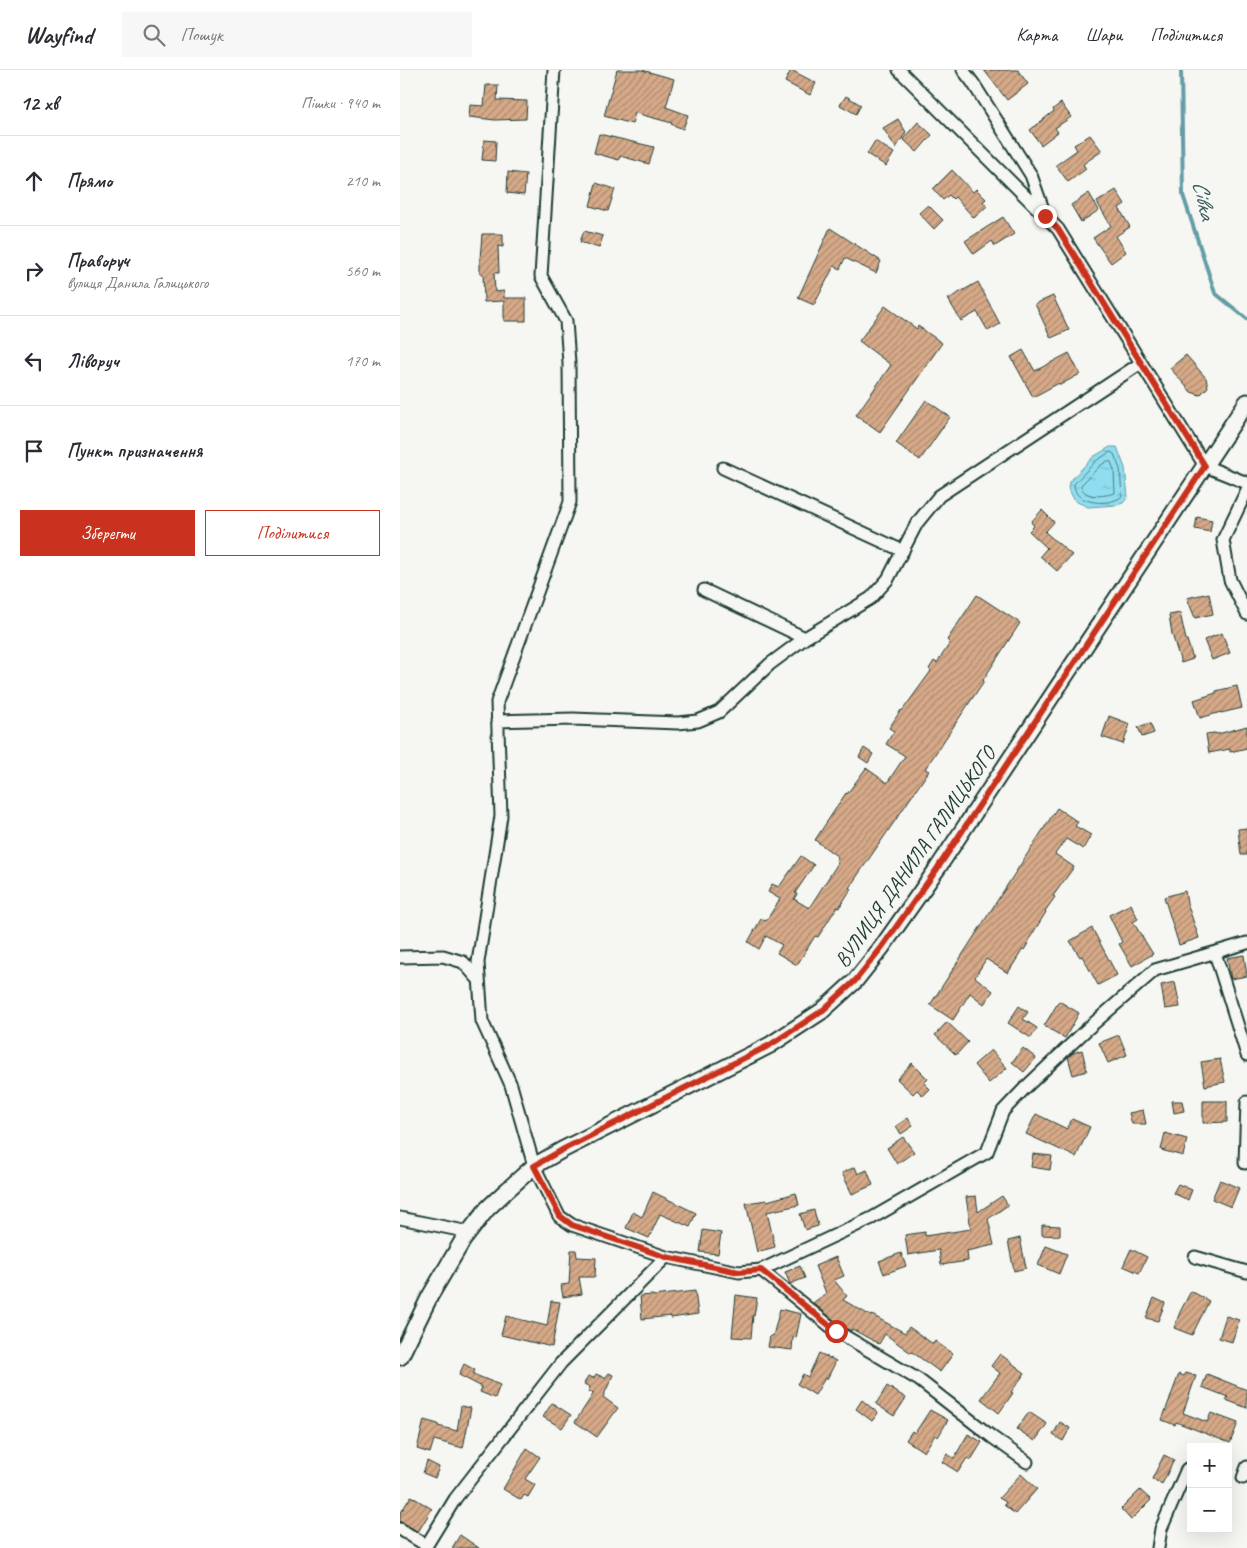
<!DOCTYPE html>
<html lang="uk">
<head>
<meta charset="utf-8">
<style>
	body { margin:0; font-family:Caveat,sans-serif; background:#f7f7f7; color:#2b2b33 }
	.controls { position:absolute; right:15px; bottom:15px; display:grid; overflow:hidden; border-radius:0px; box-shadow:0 5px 20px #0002 }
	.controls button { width:45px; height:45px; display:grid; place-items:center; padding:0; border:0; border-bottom:1px solid #e1e1e2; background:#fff; color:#2b2b33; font:25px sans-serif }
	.stop { position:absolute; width:15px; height:15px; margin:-11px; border:4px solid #c8321e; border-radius:50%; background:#fff }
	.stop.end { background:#c8321e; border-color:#fff; box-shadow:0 1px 5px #0008 }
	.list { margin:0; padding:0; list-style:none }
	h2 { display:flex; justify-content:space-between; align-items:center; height:65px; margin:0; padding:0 20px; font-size:21px }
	h2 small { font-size:16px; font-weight:400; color:#7c7c81 }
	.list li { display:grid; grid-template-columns:32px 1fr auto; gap:15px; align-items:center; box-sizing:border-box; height:90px; padding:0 20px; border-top:1px solid #e1e1e2 }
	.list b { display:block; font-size:19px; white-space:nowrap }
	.list p { margin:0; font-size:16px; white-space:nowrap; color:#7c7c81 }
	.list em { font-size:16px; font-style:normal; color:#7c7c81 }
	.actions { display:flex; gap:10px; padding:15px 20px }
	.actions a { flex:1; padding:11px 0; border:1px solid #c8321e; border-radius:0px; text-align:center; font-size:18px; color:#c8321e }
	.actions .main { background:#c8321e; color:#fff }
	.icon { flex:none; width:28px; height:28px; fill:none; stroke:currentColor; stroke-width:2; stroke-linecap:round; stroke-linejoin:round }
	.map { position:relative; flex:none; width:847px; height:1478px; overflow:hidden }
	header { display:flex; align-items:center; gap:30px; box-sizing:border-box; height:70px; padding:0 25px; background:#fff; border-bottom:1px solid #e1e1e2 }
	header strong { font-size:24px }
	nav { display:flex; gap:28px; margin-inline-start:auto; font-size:18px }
	.search { width:350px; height:45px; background:#f7f7f7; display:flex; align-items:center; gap:12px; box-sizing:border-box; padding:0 18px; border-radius:0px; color:#7c7c81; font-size:19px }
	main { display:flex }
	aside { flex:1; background:#fff }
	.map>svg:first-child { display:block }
	.water { fill:url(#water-ripples); stroke:#639da5 }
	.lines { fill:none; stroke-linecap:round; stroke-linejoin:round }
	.shore { stroke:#4c7d7f; stroke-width:1 }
	.stream { stroke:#639da5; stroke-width:4 }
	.building { fill:url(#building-hatch); stroke:#1f3d34 }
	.minor-casing { stroke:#1f3d34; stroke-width:15 }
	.major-casing { stroke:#1f3d34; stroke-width:19 }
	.minor { stroke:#f6f6f2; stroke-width:11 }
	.major { stroke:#f6f6f2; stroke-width:15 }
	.route { stroke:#c8321e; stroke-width:6 }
	.labels { text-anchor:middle; stroke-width:4; stroke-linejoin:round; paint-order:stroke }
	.street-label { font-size:21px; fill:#1f3d34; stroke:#f6f6f2 }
	.water-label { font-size:22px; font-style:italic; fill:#365d5a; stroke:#f6f6f2 }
</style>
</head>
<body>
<header>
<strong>Wayfind</strong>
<div class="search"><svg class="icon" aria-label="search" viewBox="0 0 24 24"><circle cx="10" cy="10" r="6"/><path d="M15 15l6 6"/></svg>Пошук</div>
<nav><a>Карта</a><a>Шари</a><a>Поділитися</a></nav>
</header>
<main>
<aside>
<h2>12 хв<small>Пішки · 940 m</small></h2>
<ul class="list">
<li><svg class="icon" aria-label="ahead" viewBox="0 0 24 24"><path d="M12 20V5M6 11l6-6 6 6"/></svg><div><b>Прямо</b></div><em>210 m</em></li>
<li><svg class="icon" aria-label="right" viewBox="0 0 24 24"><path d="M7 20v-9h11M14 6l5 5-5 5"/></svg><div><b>Праворуч</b><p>вулиця Данила Галицького</p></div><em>560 m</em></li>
<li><svg class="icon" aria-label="left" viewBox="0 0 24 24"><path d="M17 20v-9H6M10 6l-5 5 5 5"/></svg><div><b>Ліворуч</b></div><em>170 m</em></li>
<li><svg class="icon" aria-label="arrive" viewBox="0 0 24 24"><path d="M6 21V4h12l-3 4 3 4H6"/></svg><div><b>Пункт призначення</b></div></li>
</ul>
<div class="actions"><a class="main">Зберегти</a><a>Поділитися</a></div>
</aside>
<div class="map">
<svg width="847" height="1478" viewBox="0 0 847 1478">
	<defs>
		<pattern id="water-ripples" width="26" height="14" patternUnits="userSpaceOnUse" patternTransform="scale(1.25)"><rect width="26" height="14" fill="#90ddf0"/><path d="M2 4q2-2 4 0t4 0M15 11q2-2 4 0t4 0" fill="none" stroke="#7cbfce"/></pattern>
		<pattern id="building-hatch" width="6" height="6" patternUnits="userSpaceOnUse" patternTransform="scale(1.25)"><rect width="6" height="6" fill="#d6a988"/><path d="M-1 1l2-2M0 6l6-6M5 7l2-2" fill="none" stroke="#ad8b70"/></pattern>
	</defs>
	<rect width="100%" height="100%" fill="#f6f6f2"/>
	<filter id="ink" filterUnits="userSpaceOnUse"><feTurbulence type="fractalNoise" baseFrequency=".02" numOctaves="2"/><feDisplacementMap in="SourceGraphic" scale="10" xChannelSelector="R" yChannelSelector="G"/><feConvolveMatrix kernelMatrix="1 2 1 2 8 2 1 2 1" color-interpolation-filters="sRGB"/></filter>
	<g filter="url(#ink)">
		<path class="water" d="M710 377H717L725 398 728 427 723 433 717 435 688 437 675 431 668 418 669 412 693 387Z"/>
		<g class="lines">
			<path class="shore" d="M711 382 714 384 720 399 722 426C713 436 673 436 674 414L696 391Z
				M708 391 711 392 714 400 715 423C704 426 688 429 681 418V415L700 396Z"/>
			<path class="stream" d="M781 0 783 125 815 223 847 249"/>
		</g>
		<path class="building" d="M217 0H242L274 9 266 37 288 45 283 59 271 54 272 53 235 43 232 54 204 46Z
			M391 0 416 13 410 25 385 12Z
			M584 0H618L628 14 607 30Z
			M86 15H98L97 30 127 31 126 49 95 50 69 47 70 35 84 36Z
			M446 26 461 35 456 44 440 35Z
			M661 33 671 47 655 58 658 62 641 75 630 60 654 41 653 39Z
			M498 49 506 62 496 78 483 58Z
			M518 52 532 65 517 82 503 69Z
			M199 64 254 77 249 94 220 86 219 90 194 83Z
			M690 65 702 81 683 94 686 99 668 112 656 95 677 80 674 75Z
			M84 70 96 71 95 91 82 90Z
			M475 71 494 83 486 96 467 84Z
			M552 100 573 122 576 119 586 129 583 132 587 136 574 148 555 127 553 129 549 125 543 130 533 119Z
			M108 102 126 104 124 125 107 123Z
			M196 113 215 119 208 141 190 136Z
			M716 120 725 134 719 138 730 157 716 166 726 182 711 193 693 168 711 156 697 132Z
			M689 123 699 140 681 152 671 135Z
			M528 135 543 150 534 159 519 143Z
			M603 147 614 164 595 176 592 171 574 184 565 171Z
			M430 158 481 191 476 203 445 188 440 199 434 196 414 235 398 228Z
			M184 161 203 166 199 178 180 172Z
			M82 164H103V177L98 176 99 203H94L95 222 104 221V228H126V251H104V231L84 232 83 204H80V189Z
			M578 212 600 254 588 261 577 242 561 251 548 229Z
			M653 226 669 260 651 268 635 234Z
			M485 236 517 259 518 256 542 273 480 362 456 345 491 295 459 271Z
			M623 280 635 301 669 283 680 304 660 315 659 313 633 327 611 287Z
			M786 285 806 308 808 317 800 325 791 322 770 298Z
			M526 330 550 347 520 390 496 373Z
			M642 440 654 452 645 462 672 485 657 501 640 486 647 478 629 461 634 456 631 452Z
			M797 447 812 450 810 462 795 459Z
			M809 523 813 544 795 548 787 528Z
			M577 525 620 553 583 610 584 611 525 699 529 701 449 818 451 819 439 838 437 837 418 867 415 866 397 895 377 883 382 875 366 866 359 879 348 872 361 849 366 851 380 829 368 822 372 814 379 817 401 786 414 795 395 823 397 824 394 829 409 838 438 793 436 791 438 787 415 770 446 723 447 724 466 698 487 713 505 686 486 674 494 661 489 658 501 640 502 641 531 601 529 599 534 591 537 593 550 573 547 570Z
			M780 543 786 570H787L793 589 781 593 772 564 769 545Z
			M822 563 830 583 812 590 804 570Z
			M837 616 842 638 821 643V642L800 648 794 630 816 623V621Z
			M709 646 730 654 723 674 702 667Z
			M750 653 754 663 742 667 738 657Z
			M847 656V678L830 682V679L809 683 806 664 814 663 818 664Z
			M464 678 473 684 468 693 459 687Z
			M657 738 678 752 675 756 691 765 683 779 666 769 655 784 674 797 653 826 655 827 645 841 646 842 628 871 629 872 624 880 623 879 608 903 586 889 575 907 593 921 584 934 570 923 553 950 530 935Z
			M847 758V785H841L838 759Z
			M785 821 787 833 799 868 779 875 764 827Z
			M731 834 738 849 733 852 753 884 732 896 719 874 722 872 709 845Z
			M692 858 717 905 698 915 682 886 680 887 670 871Z
			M844 885 847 906 831 909 827 888Z
			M775 912 780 937 765 939 761 915Z
			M659 931 679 943 665 968 644 956Z
			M619 936 628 942 623 949 637 958 631 968 608 953Z
			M547 952 568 972 556 985 535 965Z
			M719 965 727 985 708 993 699 973Z
			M623 978 636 988 624 1002 612 992Z
			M591 980 607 998 589 1013 574 995Z
			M682 980 687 1001 673 1005 668 987 673 983Z
			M820 989 825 1012 805 1016 801 992Z
			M512 993 528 1009 524 1013 530 1019 523 1026 517 1020 513 1024 497 1009Z
			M772 1031H782L784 1041 774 1043Z
			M803 1031H827V1052L803 1053Z
			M743 1040 746 1054H732L729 1043Z
			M636 1044 667 1059 672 1049 690 1057 676 1087 626 1064Z
			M508 1048 513 1056 501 1064 496 1056Z
			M765 1063 787 1069 783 1086 761 1080Z
			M503 1067 514 1082 497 1094 487 1078Z
			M633 1084 652 1086 650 1100 631 1097Z
			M455 1097 458 1104 467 1100 473 1115 452 1124 442 1103Z
			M820 1110 839 1118 831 1137 812 1129Z
			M778 1114 792 1120 788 1130 773 1123Z
			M253 1122 296 1143 290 1157 260 1144 249 1168 226 1158 233 1142 242 1147Z
			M396 1123 399 1135 367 1142 375 1177 357 1182 346 1133 367 1130V1131Z
			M576 1126 578 1142 602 1126 608 1135 588 1149 594 1175 567 1181 568 1191 541 1195 539 1180 508 1185 505 1165 525 1162V1166L571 1159 566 1127Z
			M414 1140 418 1156 405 1160 400 1144Z
			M642 1155 660 1156V1166L642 1165Z
			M303 1160 321 1163 318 1184 300 1182Z
			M620 1168 626 1198 614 1201 608 1171Z
			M646 1176 667 1184 659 1204 638 1195Z
			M731 1179 747 1187 739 1203 723 1196Z
			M171 1180H176L177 1187 196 1188 195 1207H179L182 1224 163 1227 161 1215 169 1214Z
			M501 1183 506 1196 484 1204 479 1191Z
			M436 1187 444 1206 434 1210 447 1226 443 1230 471 1246 472 1245 505 1263 509 1257 533 1274 535 1271 553 1284 540 1302 512 1282 511 1283 485 1264 479 1274 452 1259 451 1261 440 1255 413 1233 426 1223 415 1196Z
			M400 1196 405 1208 390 1214 385 1202Z
			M295 1221 298 1244 271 1248V1246L242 1249 240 1226 253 1225V1226Z
			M791 1221 809 1231 792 1265 774 1258 780 1242Z
			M336 1225 357 1228 354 1246 353 1245 351 1268 332 1267Z
			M754 1228 765 1233 758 1251 746 1248Z
			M151 1231 160 1232 152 1277 101 1265 106 1246 147 1256Z
			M380 1239 401 1244 396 1268 393 1267 392 1280 368 1277 370 1266H373Z
			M826 1246 839 1250 832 1272 819 1268Z
			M419 1283 436 1291 427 1309 425 1308 415 1325 397 1314 403 1304 408 1307Z
			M600 1284 625 1303 611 1322 613 1323 599 1343 581 1329 600 1303 591 1296Z
			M64 1294 75 1300 73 1304 100 1315 95 1328 80 1322 82 1317 59 1305Z
			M209 1303 213 1305 203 1327 218 1338 197 1367 175 1352 194 1323 188 1321 190 1317 184 1314 188 1306 194 1308 196 1304 205 1308Z
			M786 1303 796 1306 783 1343 807 1352 811 1343 838 1353 830 1373 776 1352 775 1355 762 1350 779 1304 784 1306Z
			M807 1304 847 1320V1338L826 1330 828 1327 802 1317Z
			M487 1316 506 1328 494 1346 476 1334Z
			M462 1330 478 1343 472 1351 456 1339Z
			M152 1333 171 1345 162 1358 143 1347Z
			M61 1336 71 1338 63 1378 34 1370 30 1383 17 1379 24 1350 38 1354V1356L57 1361Z
			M530 1340 548 1350 538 1367 535 1365 524 1382 506 1370 512 1361 515 1363Z
			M629 1342 647 1354 635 1371 617 1359Z
			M660 1352 670 1358 663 1371 653 1365Z
			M568 1364 582 1372 571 1390 567 1388 558 1402 542 1392 547 1384 554 1388Z
			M127 1378 140 1387 125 1409 135 1415 128 1427 124 1425 121 1430 103 1419Z
			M764 1385 774 1390 762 1414 752 1409Z
			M27 1391 39 1397 35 1408 23 1403Z
			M621 1404 637 1419 615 1444 604 1435 606 1432 599 1428Z
			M740 1420 751 1430 731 1450 721 1439Z
			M11 1426 32 1439 18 1462 0 1452V1444Z
			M60 1465 79 1478H52Z"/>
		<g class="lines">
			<defs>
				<path id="minor" d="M154 0 141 206 166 251 169 293 170 432 97 632 101 746 78 892 82 951 111 1015 134 1096 159 1146 172 1155 266 1187 339 1202 361 1200 472 1148 587 1082 603 1041 625 1018 685 961 755 900 847 873
					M499 0 658 159 805 396 847 413
					M563 0 573 13 631 105 644 142
					M323 398 503 481
					M847 420 823 470 830 510 847 544
					M304 520 405 568
					M97 651 173 649 278 653 298 651 319 642 370 594 405 568 471 528 488 509 517 453 539 426 741 293
					M815 883 847 985
					M0 887 43 886 63 892 79 910
					M845 1093 847 1032
					M0 1148 69 1162
					M795 1187 847 1202
					M361 1200 436 1261 519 1310 592 1367 627 1392
					M843 1408 847 1397
					M0 1459 26 1475
					M25 1478 55 1429 161 1293 266 1187
					M758 1478 761 1459 787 1399"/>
				<path id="major" d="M0 1287 30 1226 63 1170 87 1139 105 1122 134 1096 162 1080 370 975 422 941 455 911 482 877 537 799 847 332"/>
			</defs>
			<use href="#minor" class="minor-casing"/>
			<use href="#major" class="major-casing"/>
			<use href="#minor" class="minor"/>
			<use href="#major" class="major"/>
		</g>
	</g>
	<g class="lines" filter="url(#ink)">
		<path class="route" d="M436 1261 361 1200 339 1202 266 1187 172 1155 160 1146 134 1096 162 1080 370 975 422 941 455 911 482 877 537 799 805 396 658 159 645 146"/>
	</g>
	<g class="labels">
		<g class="street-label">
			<text transform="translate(515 787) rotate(-55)" y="7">ВУЛИЦЯ ДАНИЛА ГАЛИЦЬКОГО</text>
		</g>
		<g class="water-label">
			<text transform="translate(805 130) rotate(78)" y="8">Сівка</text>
		</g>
	</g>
</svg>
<div class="controls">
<button>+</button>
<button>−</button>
</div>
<div class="stop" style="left:436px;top:1261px"></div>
<div class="stop end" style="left:645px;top:146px"></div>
</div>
</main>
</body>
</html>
